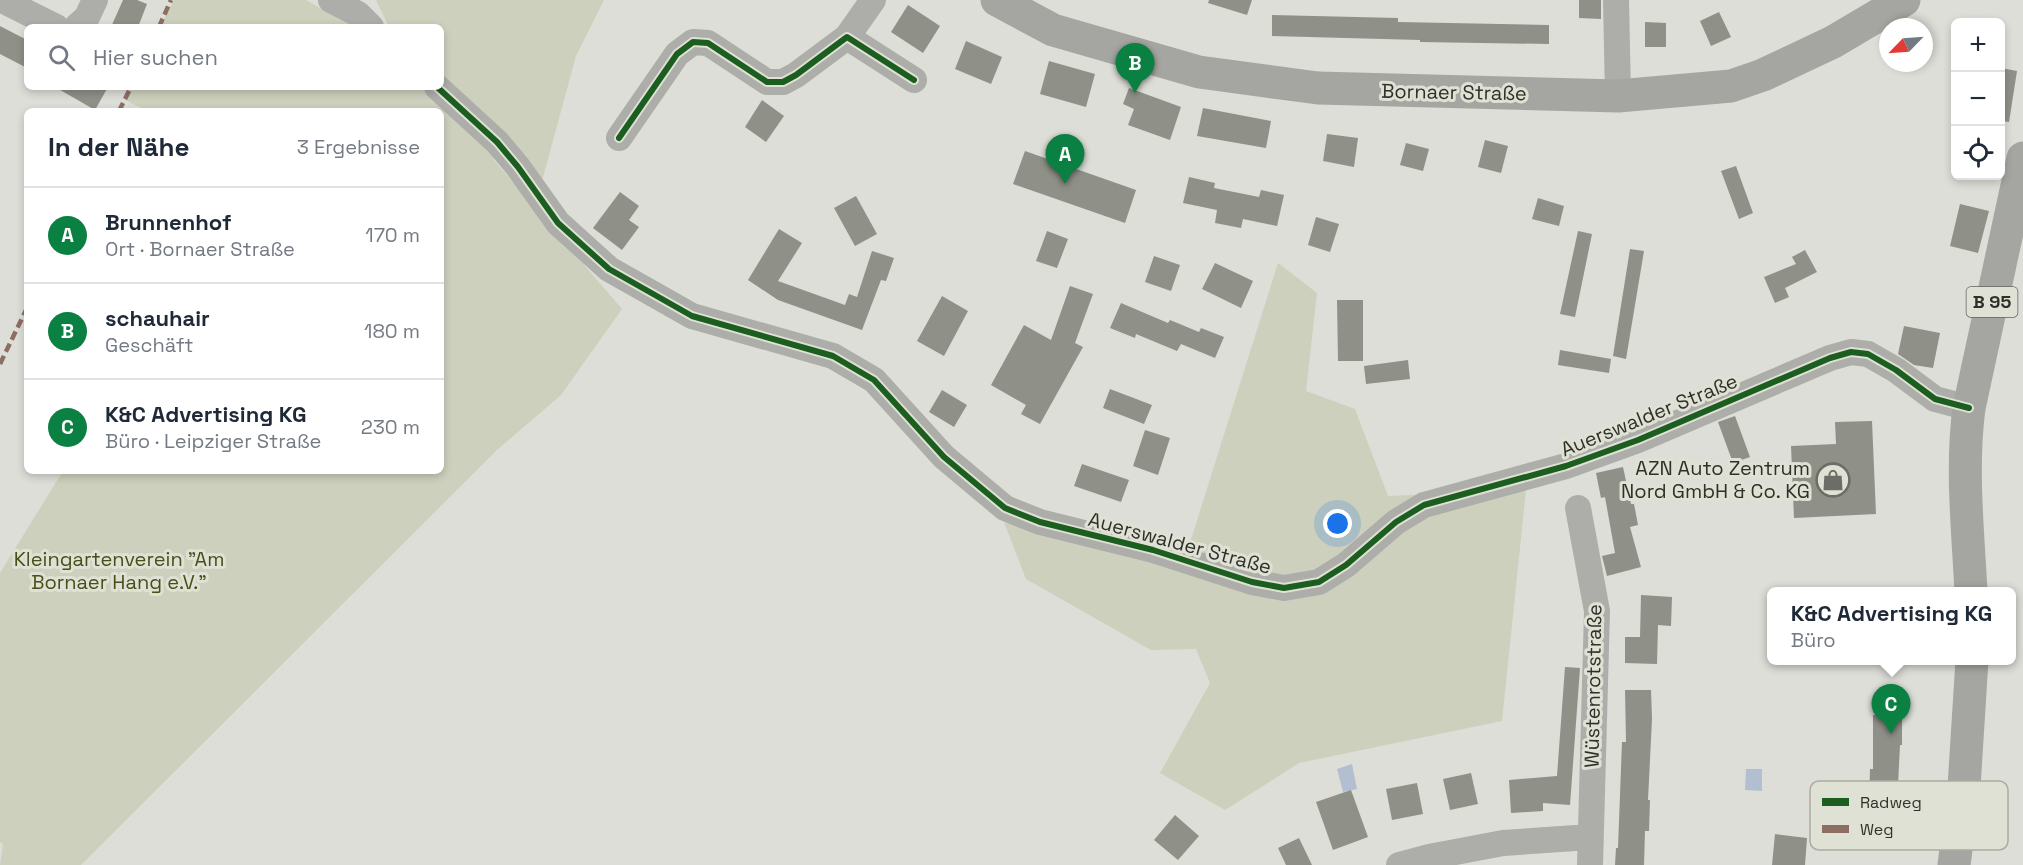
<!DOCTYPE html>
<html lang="de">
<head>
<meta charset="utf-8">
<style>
	body { margin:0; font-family:"Space Grotesk",sans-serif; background:#f2f2f3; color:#1f2937 }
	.controls { position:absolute; right:18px; top:18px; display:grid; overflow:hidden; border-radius:9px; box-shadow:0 3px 9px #0003 }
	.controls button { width:54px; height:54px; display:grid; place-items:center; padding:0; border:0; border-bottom:2px solid #e0e1e3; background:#fff; color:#1f2937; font:30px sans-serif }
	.compass { position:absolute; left:1879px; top:18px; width:54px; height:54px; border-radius:50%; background:#fff; box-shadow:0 3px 9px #0003; rotate:245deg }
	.you { position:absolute; left:1338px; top:524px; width:21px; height:21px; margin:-15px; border:4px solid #fff; border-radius:50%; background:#1a73e8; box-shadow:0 0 0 9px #1a73e833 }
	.badge { display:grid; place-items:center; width:39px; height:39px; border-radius:50%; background:#0b8043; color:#fff; font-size:20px; font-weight:700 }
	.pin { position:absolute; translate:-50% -50px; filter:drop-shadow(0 2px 3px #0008) }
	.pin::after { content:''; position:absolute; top:32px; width:21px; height:18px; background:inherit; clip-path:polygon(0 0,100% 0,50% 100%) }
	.popup { position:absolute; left:1767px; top:587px; width:249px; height:78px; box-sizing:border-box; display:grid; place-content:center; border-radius:9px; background:#fff; filter:drop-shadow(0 2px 4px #0005); font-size:20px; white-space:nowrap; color:#747a83 }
	.popup b { font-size:22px; color:#1f2937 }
	.popup::after { content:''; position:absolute; left:50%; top:100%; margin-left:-12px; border:12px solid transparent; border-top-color:#fff }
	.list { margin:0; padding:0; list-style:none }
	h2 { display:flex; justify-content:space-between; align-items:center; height:78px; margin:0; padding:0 24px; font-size:26px }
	h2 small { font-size:20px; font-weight:400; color:#747a83 }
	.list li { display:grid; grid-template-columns:39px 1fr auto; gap:18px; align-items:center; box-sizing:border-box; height:96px; padding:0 24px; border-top:2px solid #e0e1e3 }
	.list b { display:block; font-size:22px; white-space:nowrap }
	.list p { margin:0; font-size:20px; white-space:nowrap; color:#747a83 }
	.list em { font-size:20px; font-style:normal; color:#747a83 }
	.icon { flex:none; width:33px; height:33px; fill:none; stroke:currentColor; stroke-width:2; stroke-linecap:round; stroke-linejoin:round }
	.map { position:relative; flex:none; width:2023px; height:865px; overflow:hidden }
	.search { position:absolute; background:#fff; box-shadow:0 3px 9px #0003; left:24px; top:24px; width:420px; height:66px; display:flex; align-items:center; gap:15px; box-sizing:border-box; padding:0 21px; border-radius:9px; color:#747a83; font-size:22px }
	.panel { position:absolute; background:#fff; box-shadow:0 3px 9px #0003; left:24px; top:108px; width:420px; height:366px; border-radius:9px }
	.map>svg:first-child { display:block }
	.green { fill:#cdd0bc }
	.water { fill:#b2bfd0 }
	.building { fill:#8f9087 }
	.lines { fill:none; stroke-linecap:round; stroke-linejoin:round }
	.minor { stroke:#adadaa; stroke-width:26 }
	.major { stroke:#a5a6a1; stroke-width:33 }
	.quiet { stroke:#8d6e63; stroke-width:4.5; stroke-dasharray:9 4.5; stroke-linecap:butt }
	.cycleway-casing { stroke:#dfe1d4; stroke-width:10 }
	.cycleway { stroke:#1b5e20; stroke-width:6 }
	.labels { text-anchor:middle; stroke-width:6; stroke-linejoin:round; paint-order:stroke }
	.shield { fill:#dfe1d4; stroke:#64655e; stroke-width:1.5 }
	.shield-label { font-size:18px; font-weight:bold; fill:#30302b }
	.street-label { font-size:20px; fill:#30302b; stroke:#dfe1d4 }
	.poi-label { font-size:20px; fill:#30302b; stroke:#dfe1d4; text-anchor:end }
	.park-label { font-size:20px; fill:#4a4f1a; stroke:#dfe1d4 }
	.key { fill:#dfe1d4; stroke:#aaaca1; stroke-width:1.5 }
	.key-label { font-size:16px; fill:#30302b }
</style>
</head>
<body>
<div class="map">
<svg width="2023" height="865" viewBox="0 0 2023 865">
	<rect width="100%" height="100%" fill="#ddded7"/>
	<path class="green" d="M174 0H306L334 16 358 14 371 27H160Z
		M376 0H604L576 56 542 181 497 143 493 159 622 309 561 395 498 449 81 865H0L3 844 0 842V573L63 471H441V111H147L125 100 131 87H441V27H389Z
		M1278 263 1317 293 1306 391 1355 409 1388 496 1526 490 1502 721 1299 763 1225 810 1160 773 1210 683 1196 649 1151 650 1026 579 1004 522 1183 565Z"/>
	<path class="water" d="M1352 764 1357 789 1343 792 1337 769Z
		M1746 769H1762V791L1745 790Z"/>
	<path class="building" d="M123 0H137L147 4 138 27H111Z
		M1209 0H1252L1247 15 1208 3Z
		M1579 0H1601V19L1579 18Z
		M908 5 940 26 923 53 891 32Z
		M1719 12 1731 37 1711 46 1700 21Z
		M1272 15 1398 18V22L1549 25V44L1420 42V40L1272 36Z
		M1645 22 1666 23V47H1645Z
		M0 26 27 40V68L0 54Z
		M966 41 1002 57 991 84 955 69Z
		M1049 61 1095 74 1086 107 1040 94Z
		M2001 68 2017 71 2009 122 2001 121Z
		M55 87H108L95 110Z
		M1129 88 1181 107 1170 140 1128 125 1134 109 1123 104Z
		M762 100 784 116 766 142 745 127Z
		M1203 108 1271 121 1266 148 1197 136Z
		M1327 134 1358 138 1354 167 1323 161Z
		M1485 140 1508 146 1501 173 1478 167Z
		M1406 143 1429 149 1423 171 1400 165Z
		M1025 151 1136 190 1125 223 1013 184Z
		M1736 166 1753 213 1739 219 1721 171Z
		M1189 177 1215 183 1214 188 1259 197 1261 190 1284 195 1277 226 1243 219 1241 228 1215 223 1217 210 1183 203Z
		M620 192 639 206 629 220 639 227 622 250 593 228Z
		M856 196 877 234 855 246 834 208Z
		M1538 198 1564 206 1559 226 1532 219Z
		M1960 204 1989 211 1978 253 1950 246Z
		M1316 217 1339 224 1330 252 1308 245Z
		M779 229 802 243 778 281 845 305 849 294 857 297 872 251 894 258 886 281 881 280 862 330 778 300 748 280Z
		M1047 231 1068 239 1057 268 1036 261Z
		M1578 231 1592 234 1575 317 1560 314Z
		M1630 249 1644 251 1626 359 1613 356Z
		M1805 250 1817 272 1785 288 1789 297 1775 303 1764 277 1796 264 1792 257Z
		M1154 256 1180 265 1171 291 1145 282Z
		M1215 263 1253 281 1241 308 1202 289Z
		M1070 286 1093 294 1075 343 1083 347 1040 424 1021 414 1026 405 991 385 1024 325 1051 340Z
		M942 296 968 311 944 356 917 341Z
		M1337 300H1363V361H1338Z
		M1121 303 1168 323 1170 320 1199 332 1201 328 1224 337 1215 358 1181 344 1177 351 1136 334 1135 338 1110 328Z
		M1904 326 1940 333 1933 368 1914 365 1898 354Z
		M1560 350 1611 359 1609 373 1558 365Z
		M1408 360 1410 379 1366 384 1364 366Z
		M1110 389 1152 405 1144 424 1103 408Z
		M942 390 967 405 954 427 929 412Z
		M1735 416 1750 457 1733 463 1718 422Z
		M1872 421 1876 514 1794 518 1791 446 1836 444 1835 422Z
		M1145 430 1170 438 1158 475 1133 466Z
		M1082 464 1129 480 1121 502 1074 486Z
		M1623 467 1631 504H1634L1638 525 1630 527 1641 567 1607 576 1602 556 1615 553 1605 497 1601 498 1596 473Z
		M1641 595 1672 597 1671 626 1658 625 1657 664 1625 663V637H1640Z
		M1565 667 1580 668 1570 805 1543 803V811L1511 813 1509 780 1557 776Z
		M1625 690H1651L1652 719 1648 800H1650L1649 831H1645L1644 865H1615L1616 848H1618L1622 742H1626Z
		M1902 714V745H1900L1897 806 1869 804 1870 769H1873V715Z
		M1471 773 1478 804 1450 810 1443 779Z
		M1417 783 1423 814 1392 820 1386 789Z
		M1351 790 1368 837 1333 850 1316 802Z
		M1175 815 1199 836 1178 860 1154 840Z
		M1775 834 1807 838 1805 865H1772Z
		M1299 838 1312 865H1286L1278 848Z"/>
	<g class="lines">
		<path class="minor" d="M2 0 56 27
			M331 0 358 14 371 27
			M1616 0 1618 96
			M76 27 87 17 95 0
			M847 37 873 0
			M437 87 497 142 518 167 558 223 609 269 692 316 833 356 874 380 944 457 1005 508 1040 522 1153 550 1252 582 1284 588 1319 582 1346 565 1396 522 1424 505 1566 466 1638 440 1830 358 1851 352 1868 354 1896 370 1935 399 1969 408
			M619 138 677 54 693 42 708 43 767 82H783L796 75 847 37 914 80
			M1578 508 1597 611 1590 865
			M1399 865 1429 857 1503 843 1590 837"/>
		<path class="major" d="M997 0 1053 30 1199 72 1318 88 1618 96 1731 86 1763 75 1833 42 1904 0
			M1971 592C1968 531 1961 469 1969 408L2023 158
			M1954 865 1964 787 1972 660"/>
		<path class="quiet" d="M159 27 171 0
			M119 111 131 87
			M0 364 27 308"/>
		<defs>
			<path id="cycleway" d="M437 87 497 142 518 167 558 223 609 269 692 316 833 356 874 380 944 457 1005 508 1040 522 1153 550 1252 582 1284 588 1319 582 1346 565 1396 522 1424 505 1566 466 1638 440 1830 358 1851 352 1868 354 1896 370 1935 399 1969 408
				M619 138 677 54 693 42 708 43 767 82H783L796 75 847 37 914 80"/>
		</defs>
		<use href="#cycleway" class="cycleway-casing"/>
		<use href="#cycleway" class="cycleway"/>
	</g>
	<defs>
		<symbol id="shop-ring" viewBox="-11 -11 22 22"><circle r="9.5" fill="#dfe1d4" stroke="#6d6d67" stroke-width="1.5"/><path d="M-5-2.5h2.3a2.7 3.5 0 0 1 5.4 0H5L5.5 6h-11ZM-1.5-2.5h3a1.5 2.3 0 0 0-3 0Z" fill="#6d6d67"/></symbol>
	</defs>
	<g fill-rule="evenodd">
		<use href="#shop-ring" x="1814" y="461" width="38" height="38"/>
	</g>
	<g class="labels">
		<rect class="shield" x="1966.5" y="287" width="51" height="30" rx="4.5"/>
		<g class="shield-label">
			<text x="1992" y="308">B 95</text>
		</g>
		<g class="street-label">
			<text transform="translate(1454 92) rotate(1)" y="7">Bornaer Straße</text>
			<text transform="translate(1649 415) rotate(-22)" y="7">Auerswalder Straße</text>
			<text transform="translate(1180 543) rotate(15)" y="7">Auerswalder Straße</text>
			<text transform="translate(1593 686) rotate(-89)" y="7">Wüstenrotstraße</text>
		</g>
		<g class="poi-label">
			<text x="1810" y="475">AZN Auto Zentrum<tspan x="1810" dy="23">Nord GmbH &amp; Co. KG</tspan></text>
		</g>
		<g class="park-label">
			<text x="119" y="566">Kleingartenverein "Am<tspan x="119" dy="23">Bornaer Hang e.V."</tspan></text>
		</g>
	</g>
	<rect x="1810" y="781" width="198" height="69" rx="9" class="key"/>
	<rect x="1822" y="798" width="27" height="8" fill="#1b5e20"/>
	<rect x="1822" y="825" width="27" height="8" fill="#8d6e63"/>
	<g class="key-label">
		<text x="1860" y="808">Radweg</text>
		<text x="1860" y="835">Weg</text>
	</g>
</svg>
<div class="controls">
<button>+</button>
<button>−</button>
<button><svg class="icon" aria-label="locate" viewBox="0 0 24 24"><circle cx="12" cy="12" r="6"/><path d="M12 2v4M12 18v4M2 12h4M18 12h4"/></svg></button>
</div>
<svg class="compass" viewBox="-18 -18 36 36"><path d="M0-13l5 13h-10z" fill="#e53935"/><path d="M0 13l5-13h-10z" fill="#747a83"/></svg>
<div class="you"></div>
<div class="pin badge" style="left:1065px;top:184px">A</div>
<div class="pin badge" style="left:1135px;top:93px">B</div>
<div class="pin badge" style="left:1891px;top:734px">C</div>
<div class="popup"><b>K&amp;C Advertising KG</b>Büro</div>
<div class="search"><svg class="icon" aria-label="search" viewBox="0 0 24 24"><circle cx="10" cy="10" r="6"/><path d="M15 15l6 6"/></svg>Hier suchen</div>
<section class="panel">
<h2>In der Nähe<small>3 Ergebnisse</small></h2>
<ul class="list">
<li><span class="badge">A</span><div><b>Brunnenhof</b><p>Ort · Bornaer Straße</p></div><em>170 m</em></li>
<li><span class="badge">B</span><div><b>schauhair</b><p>Geschäft</p></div><em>180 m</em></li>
<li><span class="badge">C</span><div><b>K&amp;C Advertising KG</b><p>Büro · Leipziger Straße</p></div><em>230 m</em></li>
</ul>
</section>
</div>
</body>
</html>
